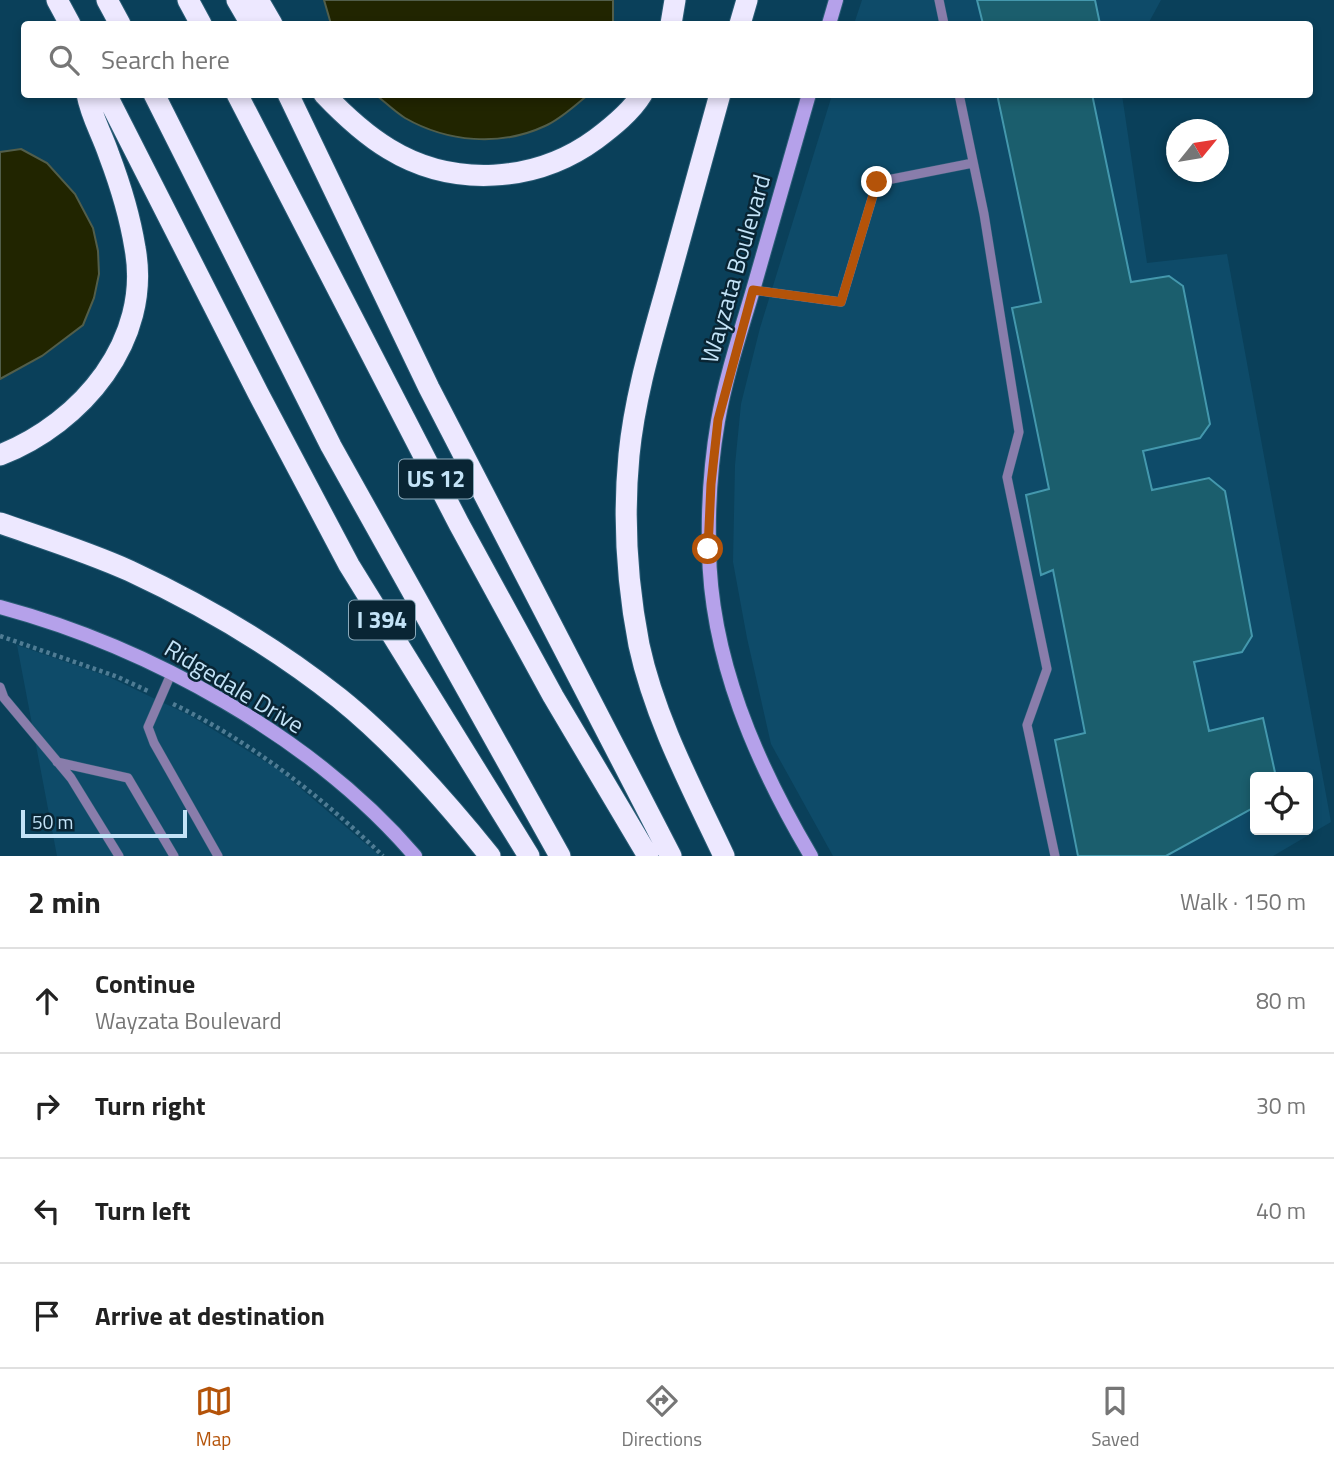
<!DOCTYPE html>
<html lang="en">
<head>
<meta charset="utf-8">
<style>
	body { margin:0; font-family:"Titillium Web",sans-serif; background:#f2f2f2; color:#222 }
	.controls { position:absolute; right:21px; bottom:21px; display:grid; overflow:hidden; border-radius:7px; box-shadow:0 4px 10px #0003 }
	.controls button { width:63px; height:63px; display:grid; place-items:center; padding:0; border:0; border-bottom:2px solid #e0e0e0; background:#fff; color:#222; font:35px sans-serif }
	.compass { position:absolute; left:1166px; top:119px; width:63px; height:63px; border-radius:50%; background:#fff; box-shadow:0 4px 10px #0003; rotate:60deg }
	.scale { position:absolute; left:21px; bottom:18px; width:166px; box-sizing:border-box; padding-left:7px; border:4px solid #c3e3f7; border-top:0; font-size:19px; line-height:24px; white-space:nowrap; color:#c3e3f7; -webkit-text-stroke:5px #092534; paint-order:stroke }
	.stop { position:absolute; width:21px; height:21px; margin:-16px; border:5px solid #b45309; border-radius:50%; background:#fff }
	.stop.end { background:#b45309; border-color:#fff; box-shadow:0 2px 7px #0008 }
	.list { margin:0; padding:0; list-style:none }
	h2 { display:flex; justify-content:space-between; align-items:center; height:91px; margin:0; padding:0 28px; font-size:30px }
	h2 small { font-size:23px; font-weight:400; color:#767676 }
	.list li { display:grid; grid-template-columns:46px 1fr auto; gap:21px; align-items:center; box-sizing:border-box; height:105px; padding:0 28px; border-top:2px solid #e0e0e0 }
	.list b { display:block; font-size:26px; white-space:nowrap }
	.list p { margin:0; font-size:23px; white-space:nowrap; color:#767676 }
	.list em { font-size:23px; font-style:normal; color:#767676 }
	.icon { flex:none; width:38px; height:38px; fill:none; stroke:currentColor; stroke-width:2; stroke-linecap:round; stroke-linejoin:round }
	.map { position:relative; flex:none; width:1334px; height:856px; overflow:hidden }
	.search { position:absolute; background:#fff; box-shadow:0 4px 10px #0003; left:21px; right:21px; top:21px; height:77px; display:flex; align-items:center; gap:18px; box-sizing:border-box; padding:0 24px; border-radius:7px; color:#767676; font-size:26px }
	.sheet { height:511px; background:#fff }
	nav { display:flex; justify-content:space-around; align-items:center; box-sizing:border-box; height:98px; border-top:2px solid #e0e0e0; background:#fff; font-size:19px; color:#767676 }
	nav a { display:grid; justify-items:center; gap:4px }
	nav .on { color:#b45309 }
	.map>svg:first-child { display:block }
	.built { fill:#0e4b69; fill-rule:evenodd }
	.water { fill:#212500; stroke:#525e4a; stroke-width:2 }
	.building { fill:#1b5e6d; stroke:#4498ad; stroke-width:2 }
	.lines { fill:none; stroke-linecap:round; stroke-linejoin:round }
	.lane-casing { stroke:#2b5d76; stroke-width:10 }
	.secondary-casing { stroke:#2b5d76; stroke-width:16 }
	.highway-casing { stroke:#2b5d76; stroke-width:23 }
	.path { stroke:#4f7c94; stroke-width:4.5; stroke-dasharray:3.5 3.5; stroke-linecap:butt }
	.lane { stroke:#897dab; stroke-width:9 }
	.secondary { stroke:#b5a1ea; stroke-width:14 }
	.highway { stroke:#ede8ff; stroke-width:21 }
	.route { stroke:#b45309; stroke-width:9 }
	.labels { text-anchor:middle; stroke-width:5; stroke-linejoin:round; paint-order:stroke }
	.shield { fill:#092534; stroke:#8baabc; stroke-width:2 }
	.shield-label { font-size:23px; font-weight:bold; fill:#c3e3f7 }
	.street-label { font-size:24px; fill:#c3e3f7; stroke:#092534 }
</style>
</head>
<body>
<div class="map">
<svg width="1334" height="856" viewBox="0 0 1334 856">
	<rect width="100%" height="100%" fill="#0a405a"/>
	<path class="built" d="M862 0H1161L1148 24H854Z
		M832 95H1122L1147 263 1227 254 1331 822 1273 856H833L771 744 747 638 733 562 735 465 741 404 760 328ZM1255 777H1308V830H1255Z
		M17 645 107 676 191 716 279 770 380 856H57Z"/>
	<path class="water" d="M324 0H613V24H331Z
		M376 95H588C574 106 561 119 545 126 500 147 447 142 405 118 395 112 385 102 376 95Z
		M21 149 47 163 75 194 93 228 98 251 99 274 94 298 83 325 42 356 0 379V152Z"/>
	<path class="building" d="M977 0H1095L1100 24H983Z
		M997 94H1092L1131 282 1169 276 1183 286 1210 424 1200 438 1143 451 1152 490 1209 478 1225 491 1252 636 1242 652 1194 662 1209 731 1263 718 1276 777H1255V807L1166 856H1078L1055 740 1085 733 1053 570 1041 575 1026 495 1049 489 1012 308 1041 302Z"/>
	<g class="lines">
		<defs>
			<path id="lane" d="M939 0 944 24
				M959 94 984 214 1019 432 1007 477 1047 669 1027 725 1055 856
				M753 290 841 302 877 182 973 163
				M171 674 148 727 154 743 218 856
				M0 687 4 698 71 778 119 856
				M57 762 128 778 174 856"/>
			<path id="secondary" d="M829 24 836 0
				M809 94C791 157 773 220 755 283 742 328 726 375 718 421 711 462 708 506 709 548 710 658 756 763 811 856
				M0 607C149 647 314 738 415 856"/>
			<path id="highway" d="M57 0 70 24
				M107 0 120 24
				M188 0 201 24
				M237 0 251 24
				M258 0 272 24
				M671 24 675 0
				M740 24 747 0
				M106 94 258 393 349 565 529 856
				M154 94 331 446 560 856
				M237 94 459 524 553 696 648 856
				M288 94 429 388 671 856
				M324 94C344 115 364 134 389 149 453 188 536 183 596 139 612 127 631 112 642 94
				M720 94C703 156 686 217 669 279 653 337 635 394 629 455 623 518 627 583 639 645 655 719 692 788 724 856
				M0 455C82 423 152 340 135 248 130 217 120 184 109 155 102 134 91 116 87 94
				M0 523C43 538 88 552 130 571 203 605 276 648 339 698 395 743 445 800 490 856"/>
		</defs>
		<use href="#lane" class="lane-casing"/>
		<use href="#secondary" class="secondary-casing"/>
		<use href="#highway" class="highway-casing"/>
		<path class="path" d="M0 636 118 677 150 692
			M173 704C250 741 322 797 383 856"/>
		<use href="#lane" class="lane"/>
		<use href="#secondary" class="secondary"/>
		<use href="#highway" class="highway"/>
	</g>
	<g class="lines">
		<path class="route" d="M708 549 711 484 718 420 753 290 841 302 877 182"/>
	</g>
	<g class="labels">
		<g class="shield">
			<rect x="399" y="459.5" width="74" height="39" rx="5"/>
			<rect x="349" y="600.5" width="66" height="39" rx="5"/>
		</g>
		<g class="shield-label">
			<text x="436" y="487">US 12</text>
			<text x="382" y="628">I 394</text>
		</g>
		<g class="street-label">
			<text transform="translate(736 269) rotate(-74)" y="8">Wayzata Boulevard</text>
			<text transform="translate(234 687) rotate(31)" y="8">Ridgedale Drive</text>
		</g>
	</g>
</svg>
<div class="controls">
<button><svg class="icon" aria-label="locate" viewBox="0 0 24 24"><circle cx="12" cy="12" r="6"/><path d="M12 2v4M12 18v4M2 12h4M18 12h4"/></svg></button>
</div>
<svg class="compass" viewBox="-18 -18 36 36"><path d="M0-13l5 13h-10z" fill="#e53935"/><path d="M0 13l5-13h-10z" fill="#767676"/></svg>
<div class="scale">50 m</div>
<div class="stop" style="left:708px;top:549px"></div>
<div class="stop end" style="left:877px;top:182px"></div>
<div class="search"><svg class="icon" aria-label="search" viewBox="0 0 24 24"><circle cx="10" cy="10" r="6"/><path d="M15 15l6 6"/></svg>Search here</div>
</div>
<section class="sheet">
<h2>2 min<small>Walk · 150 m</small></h2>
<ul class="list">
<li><svg class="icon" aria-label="ahead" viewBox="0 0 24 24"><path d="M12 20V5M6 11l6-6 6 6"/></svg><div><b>Continue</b><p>Wayzata Boulevard</p></div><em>80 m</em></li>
<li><svg class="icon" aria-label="right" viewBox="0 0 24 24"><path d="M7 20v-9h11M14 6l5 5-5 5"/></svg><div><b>Turn right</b></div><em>30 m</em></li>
<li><svg class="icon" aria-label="left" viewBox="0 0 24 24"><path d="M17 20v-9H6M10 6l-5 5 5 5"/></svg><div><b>Turn left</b></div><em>40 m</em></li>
<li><svg class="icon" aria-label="arrive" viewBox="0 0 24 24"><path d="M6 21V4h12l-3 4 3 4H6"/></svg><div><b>Arrive at destination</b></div></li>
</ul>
</section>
<nav>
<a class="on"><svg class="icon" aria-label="map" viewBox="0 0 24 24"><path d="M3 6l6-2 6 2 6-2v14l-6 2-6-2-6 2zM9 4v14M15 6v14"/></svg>Map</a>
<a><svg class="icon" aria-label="directions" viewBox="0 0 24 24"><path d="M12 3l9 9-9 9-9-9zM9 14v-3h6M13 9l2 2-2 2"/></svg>Directions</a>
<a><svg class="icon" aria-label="saved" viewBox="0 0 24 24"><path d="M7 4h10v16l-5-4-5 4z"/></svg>Saved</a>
</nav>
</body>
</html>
